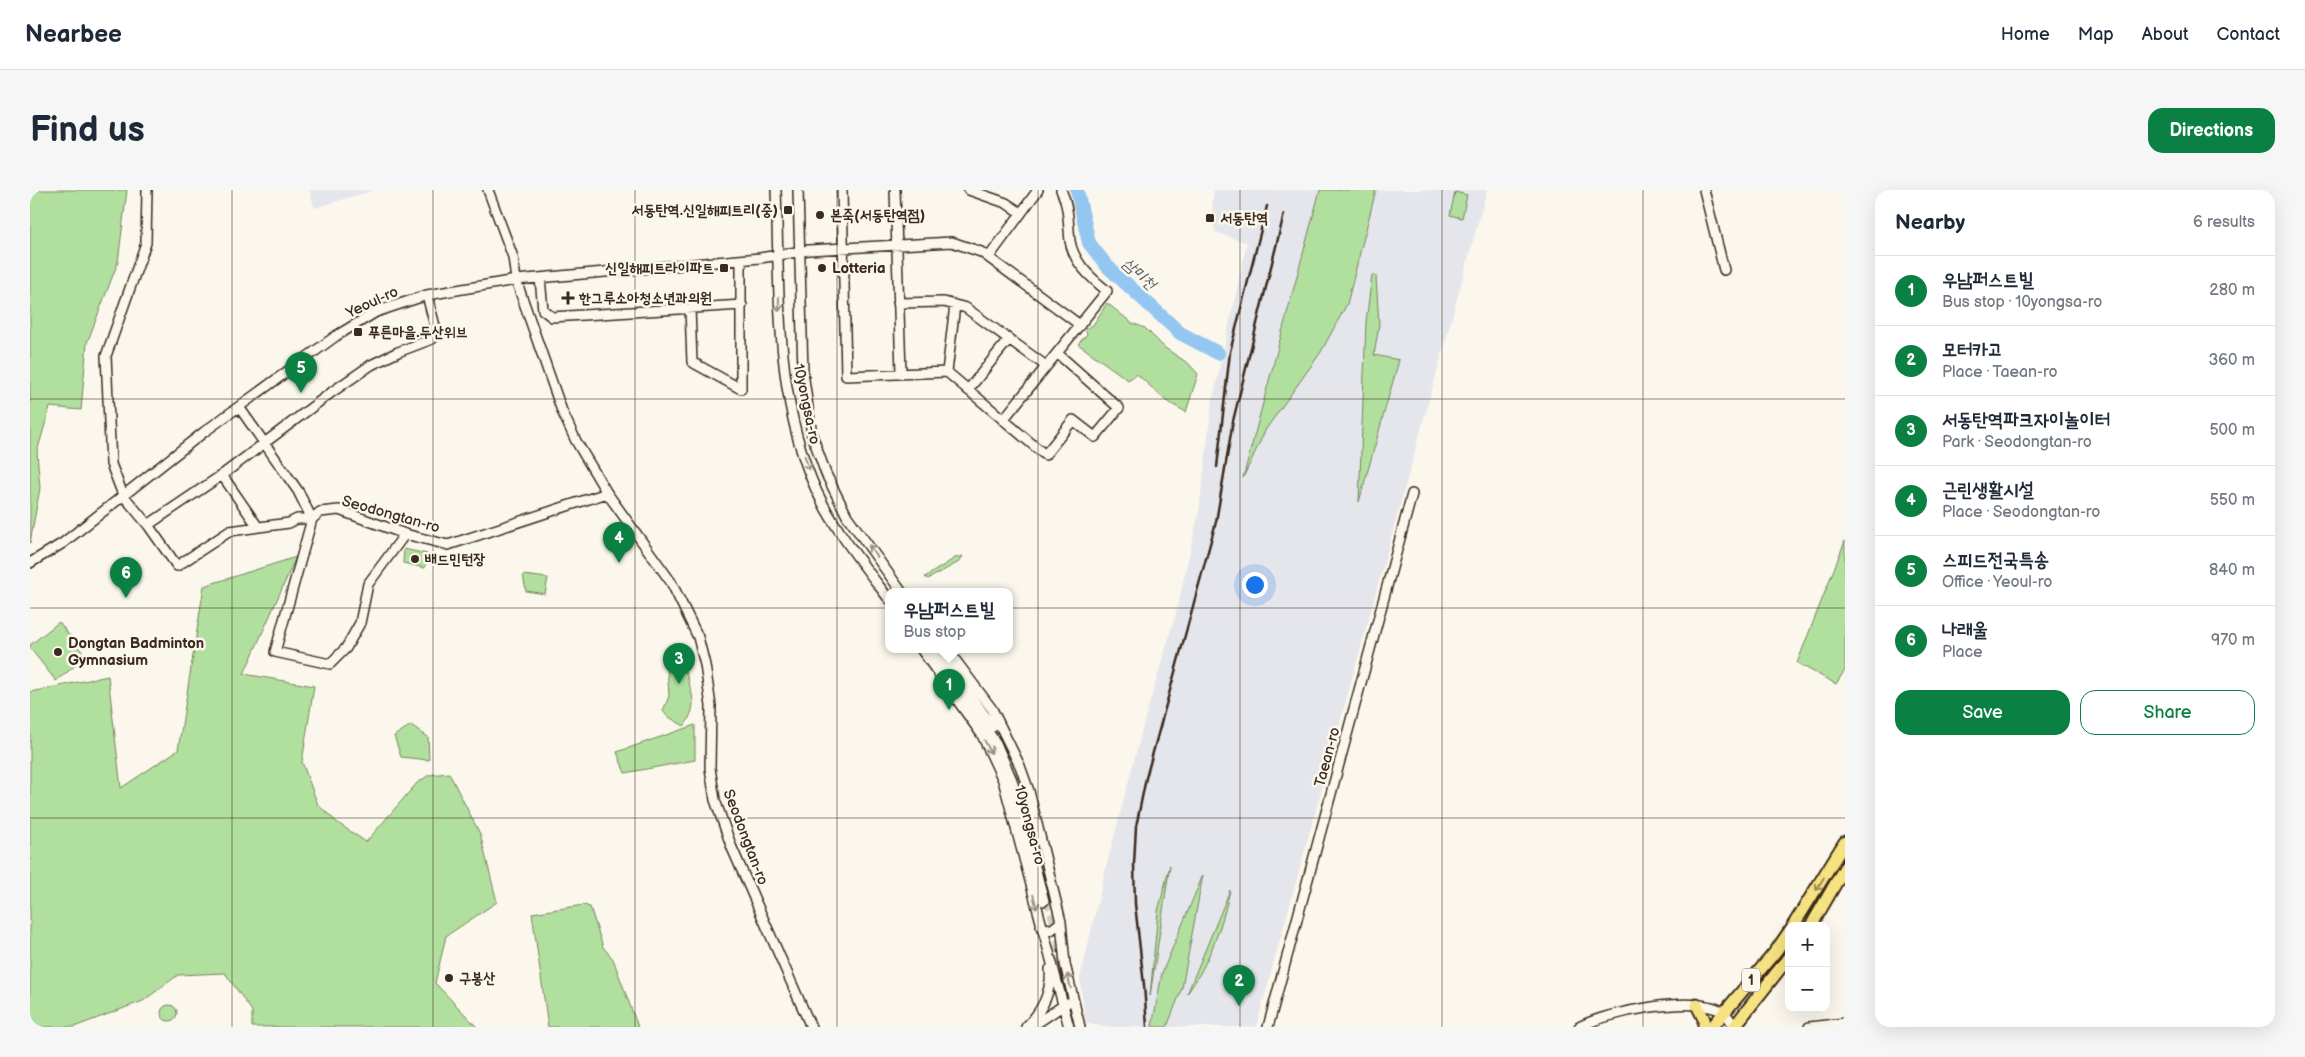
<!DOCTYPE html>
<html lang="en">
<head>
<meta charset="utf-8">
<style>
	body { margin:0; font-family:"Balsamiq Sans","Poor Story",sans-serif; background:#f6f6f7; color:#1f2937 }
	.controls { position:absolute; right:15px; bottom:15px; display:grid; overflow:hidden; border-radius:10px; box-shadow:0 5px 20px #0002 }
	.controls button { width:45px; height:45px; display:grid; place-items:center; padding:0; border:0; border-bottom:1px solid #e0e1e3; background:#fff; color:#1f2937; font:25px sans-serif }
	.you { position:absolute; left:1224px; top:394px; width:18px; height:18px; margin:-12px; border:4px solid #fff; border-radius:50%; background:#1a73e8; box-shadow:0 0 0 8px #1a73e833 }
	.badge { display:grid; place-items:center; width:32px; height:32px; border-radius:50%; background:#0b8043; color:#fff; font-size:16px; font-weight:700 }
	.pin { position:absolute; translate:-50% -41px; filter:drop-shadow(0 1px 2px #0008) }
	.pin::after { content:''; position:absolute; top:26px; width:18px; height:15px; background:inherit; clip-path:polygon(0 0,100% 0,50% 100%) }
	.popup { position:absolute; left:855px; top:398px; width:128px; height:65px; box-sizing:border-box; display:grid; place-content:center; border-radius:10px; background:#fff; filter:drop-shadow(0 1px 4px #0005); font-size:16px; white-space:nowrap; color:#747a83 }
	.popup b { font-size:19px; color:#1f2937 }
	.popup::after { content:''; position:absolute; left:50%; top:100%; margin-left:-10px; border:10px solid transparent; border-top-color:#fff }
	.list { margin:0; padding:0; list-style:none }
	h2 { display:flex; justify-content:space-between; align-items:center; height:65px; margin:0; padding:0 20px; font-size:21px }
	h2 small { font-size:16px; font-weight:400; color:#747a83 }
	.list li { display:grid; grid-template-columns:32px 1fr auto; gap:15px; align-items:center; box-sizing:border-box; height:70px; padding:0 20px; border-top:1px solid #e0e1e3 }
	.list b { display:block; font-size:19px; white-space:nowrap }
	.list p { margin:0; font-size:16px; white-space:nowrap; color:#747a83 }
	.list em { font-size:16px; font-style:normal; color:#747a83 }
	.actions { display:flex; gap:10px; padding:15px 20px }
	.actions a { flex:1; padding:11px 0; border:1px solid #0b8043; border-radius:15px; text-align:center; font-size:18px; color:#0b8043 }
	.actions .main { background:#0b8043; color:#fff }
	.map { position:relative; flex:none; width:1815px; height:837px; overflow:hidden; border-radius:15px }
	header { display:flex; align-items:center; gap:30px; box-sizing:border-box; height:70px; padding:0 25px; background:#fff; border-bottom:1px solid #e0e1e3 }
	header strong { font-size:24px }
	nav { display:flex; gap:28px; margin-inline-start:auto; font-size:18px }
	.intro { display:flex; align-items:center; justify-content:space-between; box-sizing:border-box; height:120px; padding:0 30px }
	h1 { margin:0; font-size:35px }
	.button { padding:12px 22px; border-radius:15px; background:#0b8043; color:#fff; font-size:18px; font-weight:700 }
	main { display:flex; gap:30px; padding:0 30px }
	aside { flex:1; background:#fff; border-radius:15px; box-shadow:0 5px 20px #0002 }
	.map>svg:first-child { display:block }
	.built { fill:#e5e5ec }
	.green { fill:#b1df9e; stroke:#76845e }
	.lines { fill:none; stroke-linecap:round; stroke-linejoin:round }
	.river { stroke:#93c7f1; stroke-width:14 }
	.minor-tunnel { stroke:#d5cec3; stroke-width:9; stroke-dasharray:9 4.5; stroke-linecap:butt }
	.minor-casing { stroke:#3b2a1e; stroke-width:12 }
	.major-casing { stroke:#3b2a1e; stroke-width:15 }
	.minor { stroke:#fbf7ec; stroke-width:9 }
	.major { stroke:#f7e281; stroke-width:11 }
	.rail { stroke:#3b2a1e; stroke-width:2.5 }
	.oneway { stroke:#9b9085 }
	.oneway2 { stroke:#998650 }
	.grid { fill:none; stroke:#3b2a1e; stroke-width:1; stroke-opacity:0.55 }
	.poi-dot { fill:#3b2a1e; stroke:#fbf7ec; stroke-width:2 }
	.labels { text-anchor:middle; stroke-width:5; stroke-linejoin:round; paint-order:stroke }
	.shield { fill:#fbf7ec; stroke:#75685c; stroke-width:1 }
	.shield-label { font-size:14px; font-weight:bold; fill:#3b2a1e }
	.poi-label { font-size:15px; font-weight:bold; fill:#3b2a1e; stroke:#fbf7ec; text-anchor:start }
	.street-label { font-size:15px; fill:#3b2a1e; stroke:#fbf7ec }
	.water-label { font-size:16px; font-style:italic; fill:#55595d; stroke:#fbf7ec }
</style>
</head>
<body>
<header>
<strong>Nearbee</strong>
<nav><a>Home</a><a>Map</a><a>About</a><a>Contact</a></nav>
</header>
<div class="intro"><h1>Find us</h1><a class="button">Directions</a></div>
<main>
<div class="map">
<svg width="1815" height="837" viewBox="0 0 1815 837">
	<rect width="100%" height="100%" fill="#fbf7ec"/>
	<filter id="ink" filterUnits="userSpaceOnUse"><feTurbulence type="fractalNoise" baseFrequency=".02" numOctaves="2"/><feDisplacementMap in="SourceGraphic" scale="10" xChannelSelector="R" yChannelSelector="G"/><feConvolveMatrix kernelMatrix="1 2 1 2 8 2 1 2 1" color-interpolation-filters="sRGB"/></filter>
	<g filter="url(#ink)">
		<path class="built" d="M279 0H344L285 18Z
			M1184 0H1457L1226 837H1075L1055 832 1050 789 1075 681 1116 525 1146 423 1169 322 1182 213 1217 53 1185 42 1182 14Z"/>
		<path class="green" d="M0 0H97L88 72 57 153 51 220 20 217 7 262 10 298 0 353Z
			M1290 0H1346L1317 114 1291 162 1236 239 1213 288Z
			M1425 2 1437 5 1432 28 1420 25Z
			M1342 85 1346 86 1349 135 1344 165 1369 170 1329 312 1336 132Z
			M1077 113 1102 133 1115 138 1135 158 1159 174 1168 184 1156 222 1136 211 1107 184 1098 190 1048 154 1057 144 1055 139 1063 135Z
			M1815 351V480L1806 494 1767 473Z
			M374 359 397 364 395 378 373 373Z
			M933 366 929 372 898 389 895 387 925 368Z
			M266 367 214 484 284 496 272 572 288 615 308 633 336 652 387 593 399 585 419 583 450 644 467 712 416 746 405 793 447 837H222V821L195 783 148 785 113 811 44 837H0V502L78 486 91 598 148 560 174 396Z
			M493 385 518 388 515 404 496 401Z
			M29 432 56 467 26 491 0 458V455Z
			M637 475 656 482C662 506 669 515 654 536L637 526 633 521 639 506Z
			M381 535 398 547 399 570 371 567 364 546Z
			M665 535V570L595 583 587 562Z
			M1140 675 1120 806 1128 721Z
			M1173 685 1152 798 1137 837H1122L1132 783Z
			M1200 700C1192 737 1179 773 1157 804Z
			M554 715 560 717 573 757 583 769 608 837H518L502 723Z
			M131 823a8 8 0 1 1 16 0a8 8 0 1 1-16 0Z"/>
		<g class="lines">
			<path class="river" d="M1047 0 1059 53 1077 76 1150 143 1188 163"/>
			<path class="minor-tunnel" d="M1019 710 1031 761
				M1024 755 1043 837"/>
			<defs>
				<path id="minor" d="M117 0 116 53 76 166 81 274 93 305 118 335 147 376 200 341 259 333 267 329H282L268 301 209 217
					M458 0 483 67 486 90 532 221 546 251 577 303 641 392 668 447 675 475 681 516 680 578 685 610 702 658 781 837
					M746 0C750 101 744 208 787 302 805 340 834 376 859 409
					M768 0 773 182 782 245 796 284 817 326 871 401
					M812 0 816 186 917 182 1015 265 1043 230 1065 247 1089 218 1027 163
					M865 0 871 182
					M939 0 976 13 991 23
					M1674 0 1694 80
					M959 67 1008 0
					M510 88 513 120 522 127 712 115
					M868 113 914 112 936 118 1016 176
					M660 118 662 172 711 199V70
					M917 182 925 115
					M938 200 979 149
					M973 230 1077 101C1060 87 1044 73 1040 51 1038 33 1039 16 1031 0
					M192 285 228 337
					M118 335 192 285 302 202 341 175 368 162 402 149 407 144 397 105
					M375 344 338 394 330 433 316 458 300 474 245 462 282 329 290 322 309 320 375 344 418 355 577 303
					M0 373 33 353 174 242 306 146 346 122 397 105 486 90 730 68 779 60 922 52 951 62 1050 135
					M891 459 952 545 973 590 1039 837
					M900 459 966 553 982 590 1014 711
					M908 459 963 537
					M917 459 962 519 990 576 999 601 1031 732 1035 774 1050 837
					M1011 736 1021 740 1031 732
					M996 837C1012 821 1022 802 1020 779
					M1001 837 1037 813
					M1238 837 1382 304
					M1549 837C1577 822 1665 804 1693 822 1698 825 1701 832 1705 837
					M1779 837 1815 833"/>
				<path id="major" d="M1763 736 1815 652
					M1781 736 1815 677
					M1667 815 1674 829V837
					M1682 837 1746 761 1759 742
					M1704 837 1759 767"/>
			</defs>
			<use href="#minor" class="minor-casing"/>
			<use href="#major" class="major-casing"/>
			<use href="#minor" class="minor"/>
			<use href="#major" class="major"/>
			<path class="rail" d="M1187 277 1200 162 1237 16
				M1117 837 1114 795 1105 714 1104 674 1106 637 1116 588 1186 332 1203 231 1254 24"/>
		</g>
		<defs><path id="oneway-shaft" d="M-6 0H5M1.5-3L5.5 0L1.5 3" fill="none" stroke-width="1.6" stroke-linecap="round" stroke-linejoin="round" transform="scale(1.25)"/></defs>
		<g class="oneway">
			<use href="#oneway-shaft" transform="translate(749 114) rotate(89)"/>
			<use href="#oneway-shaft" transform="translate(777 273) rotate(72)"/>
			<use href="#oneway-shaft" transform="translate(843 361) rotate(-126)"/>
			<use href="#oneway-shaft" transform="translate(958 557) rotate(62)"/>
			<use href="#oneway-shaft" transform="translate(1005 712) rotate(76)"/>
			<use href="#oneway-shaft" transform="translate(1039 791) rotate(-103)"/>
		</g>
		<use class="oneway2" href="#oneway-shaft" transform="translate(1790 694) rotate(121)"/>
	</g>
	<path class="grid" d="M202 0V837M403 0V837M605 0V837M807 0V837M1008 0V837M1210 0V837M1412 0V837M1613 0V837M0 209H1815M0 418H1815M0 628H1815"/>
	<g class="poi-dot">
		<rect x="753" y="15" width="10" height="10" rx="2.5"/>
		<circle cx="790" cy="25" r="5"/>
		<rect x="1175" y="23" width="10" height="10" rx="2.5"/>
		<rect x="689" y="73" width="10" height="10" rx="2.5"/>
		<circle cx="792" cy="78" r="5"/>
		<path d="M535.5 100.5h5v5h5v5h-5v5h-5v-5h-5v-5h5z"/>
		<rect x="323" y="137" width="10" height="10" rx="2.5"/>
		<circle cx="385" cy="369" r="5"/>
		<circle cx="28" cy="462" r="5"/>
		<circle cx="419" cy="788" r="5"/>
	</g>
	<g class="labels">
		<rect class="shield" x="1712" y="778.5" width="18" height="23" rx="4"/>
		<g class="shield-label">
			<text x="1721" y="795">1</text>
		</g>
		<g class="poi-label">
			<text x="748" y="25" text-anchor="end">서동탄역.신일해피트리(중)</text>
			<text x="800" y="30">본죽(서동탄역점)</text>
			<text x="1190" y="33">서동탄역</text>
			<text x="684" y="83" text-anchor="end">신일해피트라이파트</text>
			<text x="802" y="83">Lotteria</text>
			<text x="549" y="113">한그루소아청소년과의원</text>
			<text x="338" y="147">푸른마을.두산위브</text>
			<text x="395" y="374">배드민턴장</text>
			<text x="38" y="458">Dongtan Badminton<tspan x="38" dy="17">Gymnasium</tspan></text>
			<text x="429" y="793">구봉산</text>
		</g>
		<g class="street-label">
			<text transform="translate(342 112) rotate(-25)" y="5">Yeoul-ro</text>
			<text transform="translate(777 214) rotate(78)" y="5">10yongsa-ro</text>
			<text transform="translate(361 324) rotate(16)" y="5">Seodongtan-ro</text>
			<text transform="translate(1297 567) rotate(-75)" y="5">Taean-ro</text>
			<text transform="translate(1000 635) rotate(75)" y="5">10yongsa-ro</text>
			<text transform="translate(716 647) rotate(69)" y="5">Seodongtan-ro</text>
		</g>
		<g class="water-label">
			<text transform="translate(1110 83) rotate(42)" y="6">삼미천</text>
		</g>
	</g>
</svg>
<div class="controls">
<button>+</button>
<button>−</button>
</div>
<div class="you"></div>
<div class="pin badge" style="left:919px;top:520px">1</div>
<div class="popup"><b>우남퍼스트빌</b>Bus stop</div>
<div class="pin badge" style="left:1209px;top:816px">2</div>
<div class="pin badge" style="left:649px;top:494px">3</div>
<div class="pin badge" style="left:589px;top:373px">4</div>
<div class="pin badge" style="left:271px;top:203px">5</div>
<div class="pin badge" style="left:96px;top:408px">6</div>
</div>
<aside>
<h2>Nearby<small>6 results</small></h2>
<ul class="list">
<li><span class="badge">1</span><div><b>우남퍼스트빌</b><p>Bus stop · 10yongsa-ro</p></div><em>280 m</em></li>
<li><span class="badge">2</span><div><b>모터카고</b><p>Place · Taean-ro</p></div><em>360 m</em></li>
<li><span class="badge">3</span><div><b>서동탄역파크자이놀이터</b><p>Park · Seodongtan-ro</p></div><em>500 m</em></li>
<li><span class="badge">4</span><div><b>근린생활시설</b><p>Place · Seodongtan-ro</p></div><em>550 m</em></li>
<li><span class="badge">5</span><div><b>스피드전국특송</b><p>Office · Yeoul-ro</p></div><em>840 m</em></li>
<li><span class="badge">6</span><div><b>나래울</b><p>Place</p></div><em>970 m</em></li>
</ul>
<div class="actions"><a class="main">Save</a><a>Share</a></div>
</aside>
</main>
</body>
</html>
